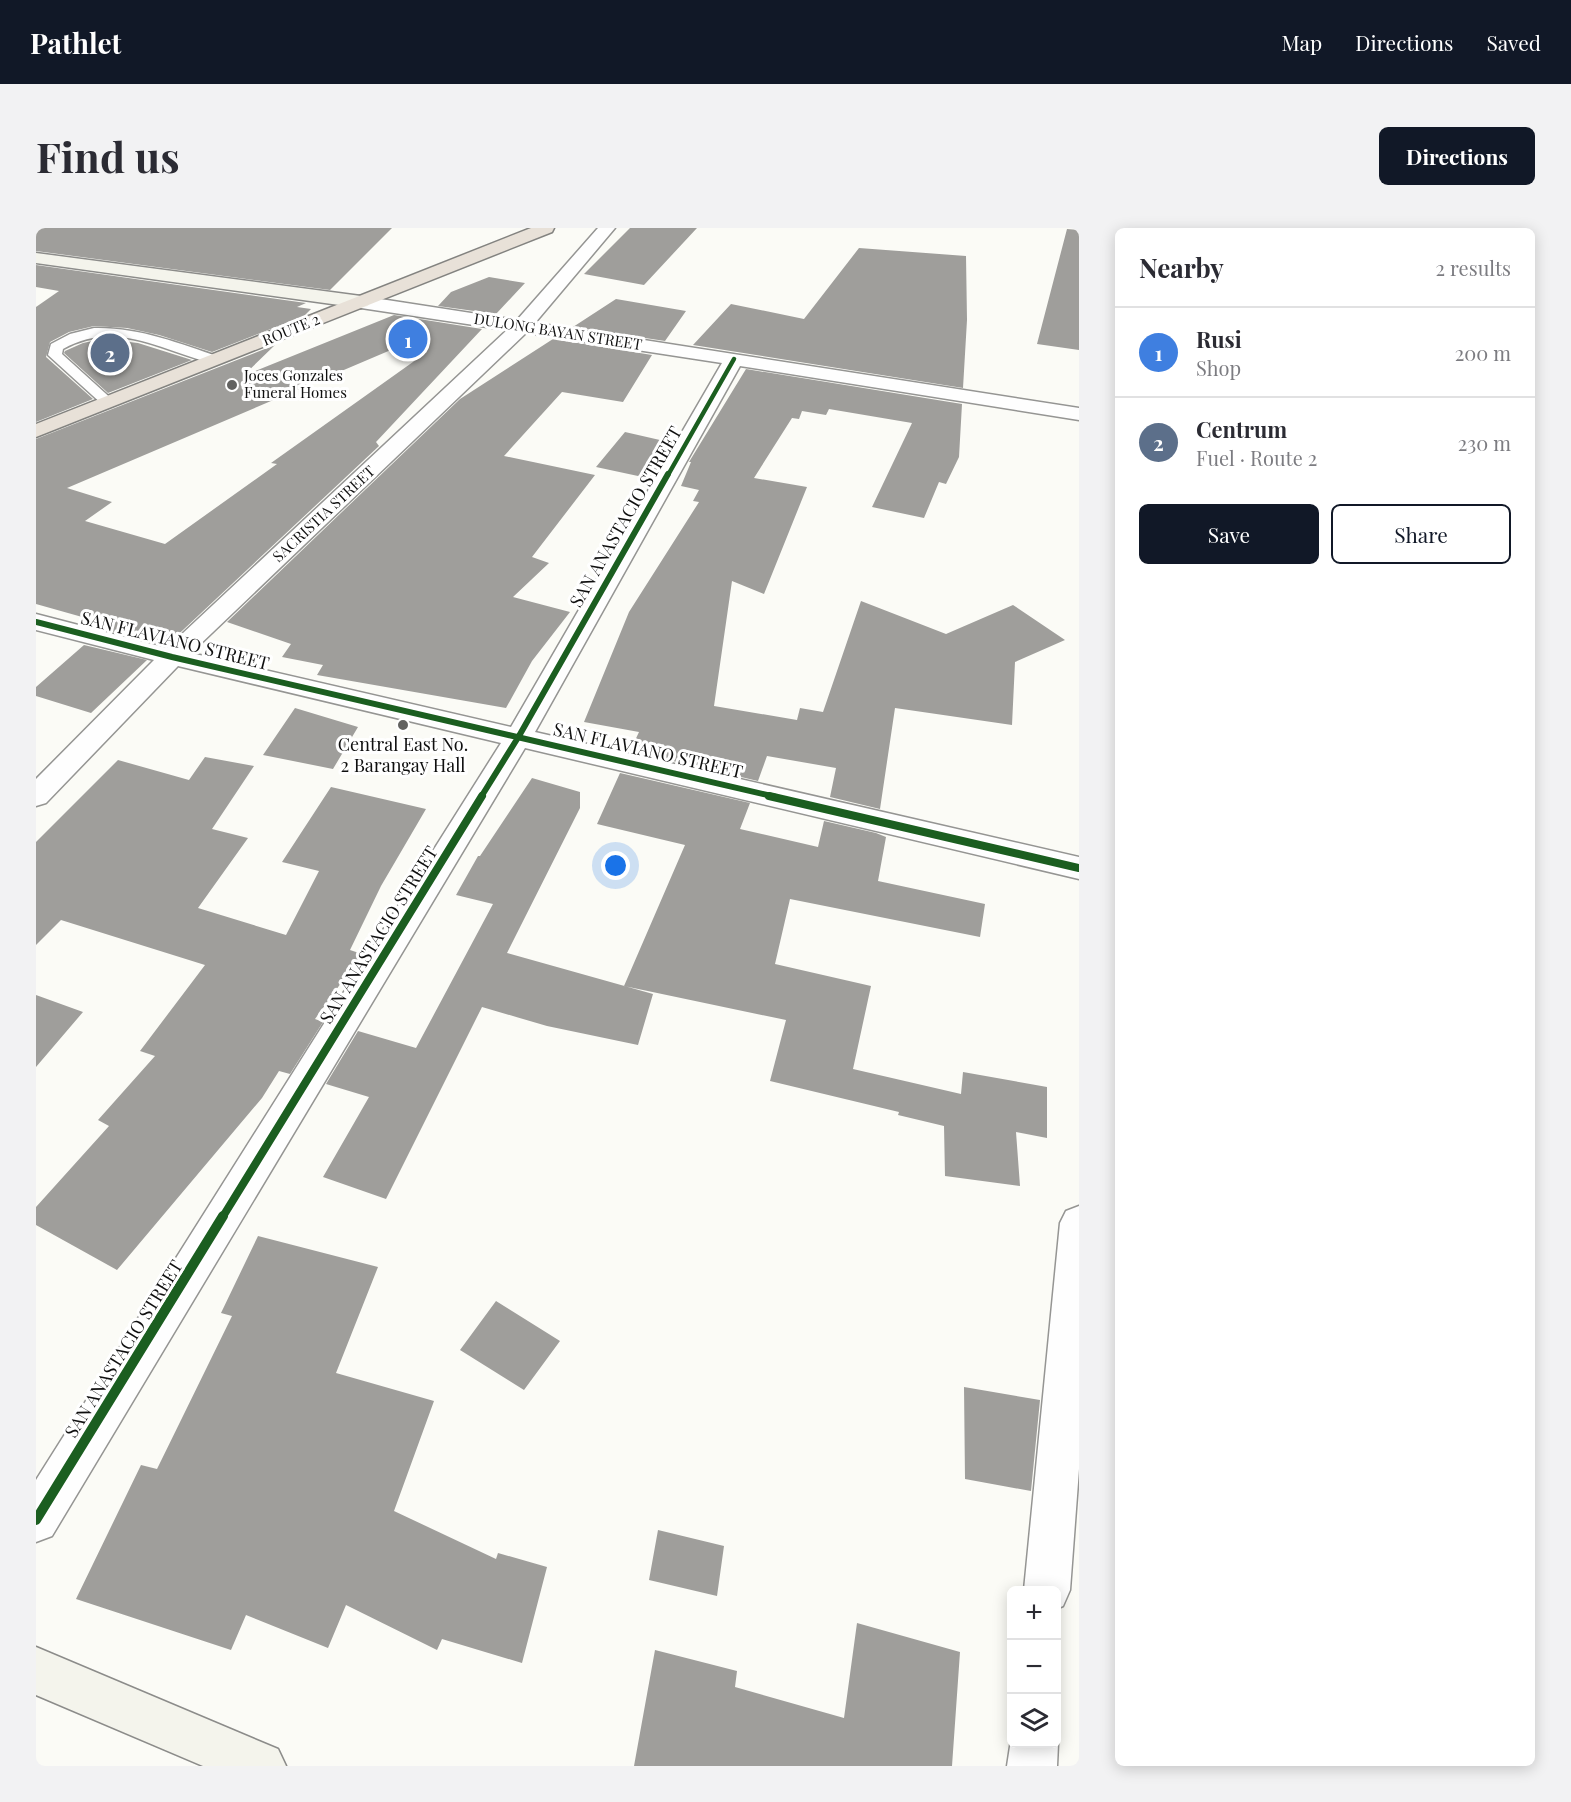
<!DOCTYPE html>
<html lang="en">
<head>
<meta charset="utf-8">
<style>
	body { margin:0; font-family:"Playfair Display",serif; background:#f2f2f3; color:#2b2b33 }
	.controls { position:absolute; right:18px; bottom:18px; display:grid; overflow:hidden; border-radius:9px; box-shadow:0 3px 15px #0003 }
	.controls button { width:54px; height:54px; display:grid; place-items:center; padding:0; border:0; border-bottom:2px solid #e1e1e2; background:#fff; color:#2b2b33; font:30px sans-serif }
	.you { position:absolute; left:580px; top:638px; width:21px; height:21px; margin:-15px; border:4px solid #fff; border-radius:50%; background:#1a73e8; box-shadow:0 0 0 9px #1a73e833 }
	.badge { display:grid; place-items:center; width:39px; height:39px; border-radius:50%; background:#111827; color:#fff; font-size:20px; font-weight:700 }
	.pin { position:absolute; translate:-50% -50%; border:3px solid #fff; box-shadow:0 2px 6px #0006 }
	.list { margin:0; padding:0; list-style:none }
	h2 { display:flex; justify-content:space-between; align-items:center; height:78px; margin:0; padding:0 24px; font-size:26px }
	h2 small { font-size:20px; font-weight:400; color:#7c7c81 }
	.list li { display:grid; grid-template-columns:39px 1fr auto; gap:18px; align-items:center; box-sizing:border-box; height:90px; padding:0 24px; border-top:2px solid #e1e1e2 }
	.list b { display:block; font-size:22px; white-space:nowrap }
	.list p { margin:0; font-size:20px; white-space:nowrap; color:#7c7c81 }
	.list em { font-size:20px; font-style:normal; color:#7c7c81 }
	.actions { display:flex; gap:12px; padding:18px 24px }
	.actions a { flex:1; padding:14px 0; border:2px solid #111827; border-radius:9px; text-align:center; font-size:21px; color:#111827 }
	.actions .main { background:#111827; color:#fff }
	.icon { flex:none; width:33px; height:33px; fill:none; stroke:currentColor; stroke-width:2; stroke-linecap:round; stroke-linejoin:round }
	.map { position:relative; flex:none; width:1043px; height:1538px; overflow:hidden; border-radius:9px }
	header { display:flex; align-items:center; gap:36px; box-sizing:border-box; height:84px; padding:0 30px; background:#111827; color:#fff }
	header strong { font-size:28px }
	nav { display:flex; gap:33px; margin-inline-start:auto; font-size:21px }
	.intro { display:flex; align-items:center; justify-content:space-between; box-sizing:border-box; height:144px; padding:0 36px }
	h1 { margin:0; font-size:42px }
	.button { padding:15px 27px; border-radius:9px; background:#111827; color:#fff; font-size:21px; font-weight:700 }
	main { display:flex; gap:36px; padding:0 36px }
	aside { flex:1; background:#fff; border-radius:9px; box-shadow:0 3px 15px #0003 }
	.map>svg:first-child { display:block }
	.building { fill:#9f9e9b; fill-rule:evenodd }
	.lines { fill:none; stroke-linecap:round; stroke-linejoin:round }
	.lane-casing { stroke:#959593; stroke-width:3 }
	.street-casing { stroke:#959593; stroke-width:3 }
	.secondary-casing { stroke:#8c8c8a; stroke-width:3 }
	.highway-casing { stroke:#838380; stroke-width:3 }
	.lane { fill:#fefefe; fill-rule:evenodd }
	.street { fill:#fefefe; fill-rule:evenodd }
	.secondary { fill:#f4f4ec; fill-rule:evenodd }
	.highway { fill:#e8e1d8; fill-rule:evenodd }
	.cycleway-far3-casing { stroke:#fff; stroke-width:7 }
	.cycleway-far2-casing { stroke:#fff; stroke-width:9 }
	.cycleway-far1-casing { stroke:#fff; stroke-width:11 }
	.cycleway-casing { stroke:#fff; stroke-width:14 }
	.cycleway-far3 { stroke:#1b5e20; stroke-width:4.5 }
	.cycleway-far2 { stroke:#1b5e20; stroke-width:6 }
	.cycleway-far1 { stroke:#1b5e20; stroke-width:8 }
	.cycleway { stroke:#1b5e20; stroke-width:10 }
	.poi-dot { fill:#626260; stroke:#fff; stroke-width:2 }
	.labels { text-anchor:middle; stroke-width:6; stroke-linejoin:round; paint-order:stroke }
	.far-street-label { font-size:15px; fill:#0f0f0f; stroke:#fff }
	.far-poi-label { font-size:15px; fill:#0f0f0f; stroke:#fff; text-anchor:start }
	.street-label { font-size:18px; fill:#0f0f0f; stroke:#fff }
	.poi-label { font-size:18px; fill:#0f0f0f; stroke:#fff }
</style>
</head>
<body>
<header>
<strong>Pathlet</strong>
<nav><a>Map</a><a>Directions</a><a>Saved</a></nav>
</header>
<div class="intro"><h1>Find us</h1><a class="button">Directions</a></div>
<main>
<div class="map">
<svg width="1043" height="1538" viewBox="0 0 1043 1538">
	<rect width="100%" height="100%" fill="#fbfbf6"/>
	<path class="building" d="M0 0H356L294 62 0 23Z
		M594 0H661L608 57 548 46Z
		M1031 1 1043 2V122L1001 116Z
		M823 20 930 28 931 92 927 160 657 117 695 76 768 91Z
		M0 37 270 75 261 79 275 81 268 88 176 124 123 107 91 100 58 98 33 104 14 114 10 129 57 171 0 194V79L23 63 0 59Z
		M453 49 489 55 460 86 402 78 415 64Z
		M580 71 650 83 629 113 537 99Z
		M358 87 446 101 340 214 343 218 131 417 66 401 71 396 0 376V211L239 117 207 148ZM383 110 391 124 235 235 241 236 129 316 49 293 76 274 31 260Z
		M66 111 102 115 156 132 72 165 28 125 29 123 47 115Z
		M517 111 616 127 587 174 526 164 468 228 559 247 496 329 513 335 477 369 534 384 496 433 470 480 281 447 287 437 246 429 255 416 191 394 424 171Z
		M710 141 926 176 923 229 910 256 903 254 888 290 836 279 876 195 793 181 790 187 766 183 763 191 756 190 718 250 771 259 728 366 696 353 678 478 761 492 764 480 787 484 825 373 910 406 977 377 1029 412 979 434 976 497 859 480 844 581 794 569 800 540 731 528 722 553 594 523 603 504 548 494 593 384 663 274 657 273 663 262 645 258 655 234H653Z
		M589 204 637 215 616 251 560 239Z
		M48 417 111 432 55 485 0 468V459Z
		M259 480 322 499 297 541 227 527Z
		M169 529 218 538 176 601 212 610 162 680 250 707 283 643 246 634 295 559 390 581 345 658 314 722 326 726 279 791 287 794 254 846 243 843 226 870 81 1042 0 997V979L73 898 62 892 119 828 104 823 169 737 25 692 0 717V614L82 532 153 552Z
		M584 545 714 575 704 601 782 619 788 593 840 605 850 609 842 653 949 676 944 709 754 671 739 736 835 758 817 841 925 866 927 844 1011 859V910L980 904 984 958 909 948 908 898 862 887 863 884 734 853 750 792 588 758 649 617 561 596Z
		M496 550 544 564V580L471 725 617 766 602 817 511 798 446 779 350 971 287 949 333 869 290 856 322 803 380 820 457 676 420 667 442 628H444Z
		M0 767 47 784 0 839Z
		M222 1008 342 1039 300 1145 398 1173 358 1283 460 1331 462 1325 511 1339 486 1435 406 1411 401 1422 310 1377 292 1420 210 1387 195 1422 40 1371 105 1237 121 1241 196 1088 185 1085Z
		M460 1073 524 1113 488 1162 424 1122Z
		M928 1159 1004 1172 995 1263 929 1251Z
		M622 1302 688 1318 681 1368 613 1352Z
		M821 1395 924 1424 916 1538H598L619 1422 701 1443 699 1459 808 1490Z"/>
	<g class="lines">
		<defs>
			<path id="lane" d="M58 100C103 99 142 115 184 129L186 132 179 136C125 123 81 91 27 121L26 126 79 174 77 177H67L12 127 15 116 34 106Z"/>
			<path id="street" d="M562 0H579L499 95 1043 180V192L704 138 499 504 1043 629V651L489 520 16 1308 0 1314V1252L465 515 142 438 10 575 0 578V551L118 432 0 402V386L131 420 471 102 325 80 318 78 316 74 318 70 325 68 481 92ZM490 105 686 135 475 499 155 425Z
				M1043 978V1241L1034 1362 1027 1378 1020 1381V1362H988L1024 995 1030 983Z
				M975 1512V1516H1020V1512L1022 1516 1021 1538H971Z"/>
			<path id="secondary" d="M0 25 325 68 332 70 334 74 332 78 325 80 0 35Z
				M0 1419 242 1521 250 1538H167L0 1467Z"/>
			<path id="highway" d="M495 0H518L516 4 0 209V196Z"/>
		</defs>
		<use href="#lane" class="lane-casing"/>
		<use href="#street" class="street-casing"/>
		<use href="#secondary" class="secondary-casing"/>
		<use href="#highway" class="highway-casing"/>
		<use href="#lane" class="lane"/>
		<use href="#street" class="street"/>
		<use href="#secondary" class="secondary"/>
		<use href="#highway" class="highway"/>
		<defs>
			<path id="cycleway-far3" d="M632 247 698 131"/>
			<path id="cycleway-far2" d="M0 394 136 429 740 569
				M445 569 483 508 632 246"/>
			<path id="cycleway-far1" d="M733 568 1043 640
				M186 990 446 568"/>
			<path id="cycleway" d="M0 1292 187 988"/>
		</defs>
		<use href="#cycleway-far3" class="cycleway-far3-casing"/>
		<use href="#cycleway-far2" class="cycleway-far2-casing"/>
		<use href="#cycleway-far1" class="cycleway-far1-casing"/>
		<use href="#cycleway" class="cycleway-casing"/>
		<use href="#cycleway-far3" class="cycleway-far3"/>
		<use href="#cycleway-far2" class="cycleway-far2"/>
		<use href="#cycleway-far1" class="cycleway-far1"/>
		<use href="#cycleway" class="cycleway"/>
	</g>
	<g class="poi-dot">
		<circle cx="196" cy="157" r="6"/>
		<circle cx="367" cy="497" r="6"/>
	</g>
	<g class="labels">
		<g class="far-street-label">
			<text transform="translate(255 102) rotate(-22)" y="5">ROUTE 2</text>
			<text transform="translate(522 104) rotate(9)" y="5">DULONG BAYAN STREET</text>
			<text transform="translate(288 286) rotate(-43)" y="5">SACRISTIA STREET</text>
		</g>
		<g class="far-poi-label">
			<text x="208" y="153">Joces Gonzales<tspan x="208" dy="17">Funeral Homes</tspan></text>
		</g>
		<g class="street-label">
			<text transform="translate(590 289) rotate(-60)" y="6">SAN ANASTACIO STREET</text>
			<text transform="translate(139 413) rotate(14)" y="6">SAN FLAVIANO STREET</text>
			<text transform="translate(612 523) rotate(13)" y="6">SAN FLAVIANO STREET</text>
			<text transform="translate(343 707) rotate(-58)" y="6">SAN ANASTACIO STREET</text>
			<text transform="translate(88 1121) rotate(-58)" y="6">SAN ANASTACIO STREET</text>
		</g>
		<g class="poi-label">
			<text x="367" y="523">Central East No.<tspan x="367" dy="21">2 Barangay Hall</tspan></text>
		</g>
	</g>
</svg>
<div class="controls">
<button>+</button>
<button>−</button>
<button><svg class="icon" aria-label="layers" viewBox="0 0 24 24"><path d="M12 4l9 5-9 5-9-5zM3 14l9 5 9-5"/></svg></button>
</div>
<div class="you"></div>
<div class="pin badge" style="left:372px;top:111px;background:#3f7fe0">1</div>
<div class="pin badge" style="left:74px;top:125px;background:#5c6f8a">2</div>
</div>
<aside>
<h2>Nearby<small>2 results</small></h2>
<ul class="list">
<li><span class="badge" style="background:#3f7fe0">1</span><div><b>Rusi</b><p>Shop</p></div><em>200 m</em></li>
<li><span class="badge" style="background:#5c6f8a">2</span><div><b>Centrum</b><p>Fuel · Route 2</p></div><em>230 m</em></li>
</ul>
<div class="actions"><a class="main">Save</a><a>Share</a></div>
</aside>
</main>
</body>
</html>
